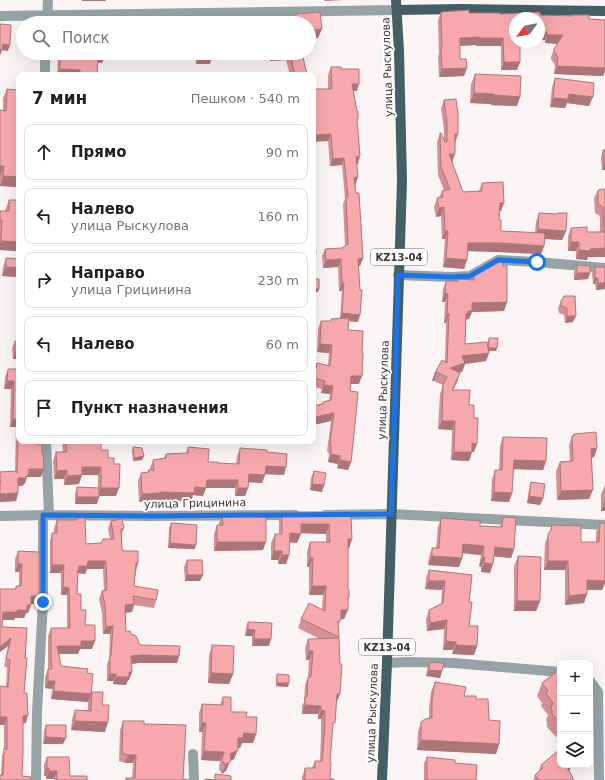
<!DOCTYPE html>
<html lang="ru">
<head>
<meta charset="utf-8">
<style>
	body { margin:0; font-family:"DejaVu Sans",sans-serif; background:#f6f6f6; color:#222 }
	.controls { position:absolute; right:12px; bottom:12px; display:grid; overflow:hidden; border-radius:8px; box-shadow:0 4px 16px #0002 }
	.controls button { width:36px; height:36px; display:grid; place-items:center; padding:0; border:0; border-bottom:1px solid #e0e0e0; background:#fff; color:#222; font:20px sans-serif }
	.compass { position:absolute; left:509px; top:12px; width:36px; height:36px; border-radius:50%; background:#fff; box-shadow:0 4px 16px #0002; rotate:237deg }
	.stop { position:absolute; width:12px; height:12px; margin:-9px; border:3px solid #1a73e8; border-radius:50%; background:#fff }
	.stop.end { background:#1a73e8; border-color:#fff; box-shadow:0 1px 4px #0008 }
	.list { margin:0; padding:0; list-style:none }
	h2 { display:flex; justify-content:space-between; align-items:center; height:52px; margin:0; padding:0 16px; font-size:17px }
	h2 small { font-size:13px; font-weight:400; color:#767676 }
	.list li { display:grid; grid-template-columns:26px 1fr auto; gap:12px; align-items:center; box-sizing:border-box; height:56px; margin:0 8px 8px; padding:0 8px; border:1px solid #e0e0e0; border-radius:8px }
	.list b { display:block; font-size:15px; white-space:nowrap }
	.list p { margin:0; font-size:13px; white-space:nowrap; color:#767676 }
	.list em { font-size:13px; font-style:normal; color:#767676 }
	.icon { flex:none; width:22px; height:22px; fill:none; stroke:currentColor; stroke-width:2; stroke-linecap:round; stroke-linejoin:round }
	.map { position:relative; flex:none; width:605px; height:780px; overflow:hidden }
	.search { position:absolute; background:#fff; box-shadow:0 4px 16px #0002; left:16px; top:16px; width:300px; height:44px; display:flex; align-items:center; gap:10px; box-sizing:border-box; padding:0 14px; border-radius:22px; color:#767676; font-size:15px }
	.panel { position:absolute; background:#fff; box-shadow:0 4px 16px #0002; left:16px; top:72px; width:300px; height:372px; border-radius:8px }
	.map>svg:first-child { display:block }
	.lines { fill:none; stroke-linecap:round; stroke-linejoin:round }
	.minor { stroke:#95a3a7; stroke-width:10 }
	.major { stroke:#455f66; stroke-width:10 }
	.wall { fill:#d49095 }
	.shaded-wall { fill:#ac7679 }
	.building { fill:#f6a8ad; stroke:#ac7679 }
	.route { stroke:#1a73e8; stroke-width:5 }
	.labels { text-anchor:middle; stroke-width:4; stroke-linejoin:round; paint-order:stroke }
	.shield { fill:#fff; stroke:#797071; stroke-width:1 }
	.shield-label { font-size:10px; font-weight:bold; fill:#403334 }
	.street-label { font-size:11px; fill:#403334; stroke:#fff }
</style>
</head>
<body>
<div class="map">
<svg width="605" height="780" viewBox="0 0 605 780">
	<rect width="100%" height="100%" fill="#fbf4f4"/>
	<g class="lines">
		<path class="minor" d="M0 16 397 10
			M47 23 48 0
			M45 75V53
			M398 275 452 277 470 276 498 260 537 262 605 268
			M46 441 49 515
			M325 515 391 514 605 525
			M0 516 49 515 150 516 295 515
			M387 663 408 662 454 663 560 672
			M590 681 598 692 599 780
			M193 754 194 780
			M36 780 37 712 43 602V515"/>
		<path class="major" d="M397 10 461 9 605 11
			M382 780 387 663 402 180 399 51 396 0"/>
	</g>
	<path class="wall" d="M441 12 469 13 500 14 571 16 572 15 589 19 605 20V71L603 76 554 74 555 65 551 59V57L554 49 558 44 545 43V40L515 18 520 62 517 70H501V46H476V45L460 46V59L467 68 464 76 439 77 438 56 439 53 438 20Z
		M60 53H105L102 63 98 62 97 75H57L58 57Z
		M177 53H243L241 58 211 59 210 64H196V55L177 56Z
		M269 53H304H302L307 75H290L286 60 270 61Z
		M331 67 341 69 357 91H353L357 121 358 164H356L358 177 355 185 363 258 360 266H358V322L349 321 348 330 359 384H350V391L351 462 348 470 337 468 338 464 328 462 329 454 327 451 331 421 313 425V406L322 404 323 402 329 401 330 394 321 393 322 389 313 387V377L314 371 317 363 328 366 329 353 317 352 318 329 321 321H331V319L340 318 342 291H339L338 267 323 268 322 256 325 249 342 248 345 246 343 204 345 199 342 165 330 166 328 141V75Z
		M475 74 520 97 517 106 491 105V104L470 103 471 84Z
		M555 78 589 106 567 103 565 108 550 107 552 87Z
		M7 89 17 187 0 186V110H3V98Z
		M444 100 458 134 455 142 452 162 463 192 479 191 482 183 501 211H500L499 220 501 231 535 233 536 222 539 213 566 231 562 240 545 239 544 246 541 254 498 252 468 251 464 269 443 267 445 239H442L441 216 436 217 434 207 437 198H439L442 191 444 190 438 175 437 142 440 133 444 139V130L441 108Z
		M603 150H605V170H602L601 157Z
		M605 189V257H588L587 260 576 259V251H568V236L571 228 587 232H600V216L595 213 594 198 598 190Z
		M9 200H19V277L2 276 3 267 6 258 18 259 16 251 0 250V211H5Z
		M577 265 588 279 574 280V272Z
		M489 266H503L507 302 504 311 472 312 469 319 466 320 465 344 488 342 489 338 496 351H488L489 353 486 361 465 364 462 372H459L457 382 453 390 469 405 474 418V452H472L469 461 451 460 452 430 438 429 440 394 443 385 434 381H432L435 373 445 361 446 323H444L445 302H442L443 289 446 281H458V279L472 280 474 274 483 271V269L488 268Z
		M595 267H605V289L596 290 595 284H593L592 273Z
		M564 296 573 322 565 323 564 315 559 313 558 308 561 301Z
		M15 341H19V359H13L12 348Z
		M8 369H19L35 444 41 477H27L25 483 22 486H18V493L16 501 0 502V472L15 471 16 427H10L11 389H4L5 377Z
		M574 434 597 448 594 457 592 458 589 499 557 500 556 471 560 462 570 461 569 445 572 436H573Z
		M503 437 546 461 543 470 513 469 512 493 509 502 491 501 492 479 495 470H499L500 446Z
		M62 441H122L101 443V450L114 464 116 496H99L97 504H75V494L77 487 98 488V475H82L79 484 64 485V479H54L53 461 56 452H63Z
		M133 447 144 456 142 460 133 461 132 451Z
		M188 447 208 462 218 463 236 464 237 456 240 448 267 452 284 475 265 474 262 483 248 482 245 496H235V488H206L203 496 193 495 191 501 157 500V501L139 502 138 481 141 473 148 472V470H150V468L153 460 164 458 166 454 186 453Z
		M314 471 322 492 310 490 311 478Z
		M531 482 543 498 540 505 527 503 529 489Z
		M605 485V511H601V494Z
		M282 512 321 514 339 516 352 539 349 548H348V589L349 597 344 619H341L338 625 340 694 336 703 332 729 330 762V779L334 780H302V777L305 768H312L315 761H320L321 735V719H318V714H302V706L304 702 305 685 308 677 309 660H306L305 648 308 639H320L298 628 301 619 322 609 323 595H309V567H307V551L310 542H326V534L301 533 297 543 289 542V555L286 564H278V560H271V543L275 534H279V521Z
		M222 515 241 516 263 550 214 551V534L217 525H219V523Z
		M503 517 514 549 511 558 494 556 490 573 481 572V567L479 566 481 555 463 553 462 558 459 567 428 565 429 557 432 548H436L438 527 441 518 480 526 500 527Z
		M77 518 86 544 101 543 110 539 108 528 111 521 124 528 122 534V550L136 571 134 586 156 600 154 608 134 605 132 612 125 613 126 632 131 634 140 645 179 656 177 663H139L131 664 132 672 129 680H128L126 685 113 684V681H107V664L109 659 110 634H103L102 613 99 599 102 591H104L103 569H87L85 574 78 573 77 594 81 610 92 649H80L78 654H59L61 666 87 673 91 692 102 705 105 732 71 730 72 720 75 710 88 711V702L51 699 52 689 45 688V677L48 669V636L51 628H67V595H61V573H50V541L52 533H54V528L57 520H77Z
		M171 523 195 549 168 548 169 528Z
		M600 523H605V583L602 590H587L584 603 565 605V570H544L545 543 552 525 581 542H596V532Z
		M18 551 36 604H31L28 613H26L24 618H15L14 620H3L2 627 27 628 24 693 26 723H23L22 776 1 775 2 756 4 750V725H0V686L6 687 7 667H4L8 646 0 652V589H15L16 586H19V572H15V559Z
		M518 556 540 601 536 611H514V566Z
		M187 560 200 581H185L184 567Z
		M429 570 472 575 469 602V626L477 646 474 655 452 654 453 650H443L444 629 427 631 426 619 429 610 441 604 442 590 425 589 426 578Z
		M248 622 269 646H252V636H245L246 628Z
		M212 645 233 674 229 684 208 683 209 655Z
		M430 662 442 671 440 678 426 676 427 669Z
		M560 669V741L547 727V723L546 720 548 715 541 706 542 703 537 696 542 683Z
		M277 674 288 687 276 686V678Z
		M435 682 464 696 476 699 489 720 499 744 496 754 417 750 418 732 421 722 429 718V709L431 692Z
		M223 697 231 712 246 717 256 734 253 743H242L240 748H238L234 759 230 761 226 771 222 774 219 769 220 761 201 760 202 732H199V713L202 704 220 705Z
		M123 721 144 724 183 779 189 780H125L126 778H132L133 763H125L119 761 120 730Z
		M46 725 63 744H43L44 731Z
		M47 757 70 776 87 780H54V779H46V776H44V765Z
		M427 757 455 763 476 780H424V763Z
		M541 765 569 771 574 780H533L535 775 538 773Z"/>
	<path class="shaded-wall" d="M82 0H106V1H82Z
		M325 0H344L324 1Z
		M322 29 318 38 309 39V30Z
		M539 32H547L545 40H539Z
		M547 35H563L560 44 545 43Z
		M479 37 476 45 457 46 460 38Z
		M479 38H503L501 46H476Z
		M3 44 10 45 8 51 0 50Z
		M0 50H2L0 56Z
		M178 53H196V55L177 56Z
		M212 53H243L241 58 211 59 210 64H196L199 55Z
		M273 53H288L286 60 270 61Z
		M98 55 105 56 102 63 95 62Z
		M504 62H520L517 70H501Z
		M557 66 605 68V71L603 76 554 74Z
		M467 68 464 76 439 77 442 69Z
		M60 69 80 70 79 75H57Z
		M352 84H359L357 91H350Z
		M474 93 494 94 491 104 470 103Z
		M569 94 593 97 589 106 567 103 565 108 550 107 553 98Z
		M494 95 520 97 517 106 491 105Z
		M331 134 328 141 313 142V135Z
		M455 134H458L455 143Z
		M449 154H455L452 163Z
		M360 156 358 164H353L356 157Z
		M344 158 342 165 330 166 333 159Z
		M604 163H605V170H602Z
		M0 166H4L0 176Z
		M3 176 19 177V186L17 187 0 186Z
		M358 177 355 185 354 178Z
		M500 203H504L501 211H497Z
		M444 207 441 216 436 217 439 208Z
		M538 229 566 231 562 240 535 238Z
		M445 231H448L445 239H442Z
		M1 241 19 242V244L16 251 0 250V243Z
		M571 242H579L576 251H568Z
		M468 243H501L544 246 541 254 498 252 465 251Z
		M605 248V257H588L587 260 576 259 579 250 590 249Z
		M363 258 360 266H355L358 259Z
		M446 258 467 260 464 269 443 267Z
		M341 259 338 267 323 268 326 260Z
		M6 267 19 268V277L2 276Z
		M577 273H590L588 279 574 280Z
		M595 278H598L595 284H593Z
		M342 283H344L342 291H339Z
		M598 283H605V289L596 290Z
		M313 289H319L318 292 313 293Z
		M445 293 448 294 445 302H442Z
		M507 302 504 311 472 312 469 319H466V314L472 303Z
		M342 313 360 315 358 322 339 320Z
		M447 314H449L446 323H444Z
		M567 316H576L573 322 565 323Z
		M320 344 332 345 329 353 317 352Z
		M488 348H497L496 351H487Z
		M15 352H19V359H13Z
		M489 353 486 361 465 364 462 372 447 376 450 368 462 356Z
		M437 372 434 381H432L435 373Z
		M460 373 457 382 449 398 452 390Z
		M351 376H362L359 384H348Z
		M7 381H14L11 389H4Z
		M324 385 333 386 330 394 321 393Z
		M334 413 331 421 313 425 316 417Z
		M13 419H19L16 427H10Z
		M442 421H455L452 430 438 429Z
		M98 441H122L98 443Z
		M472 443 477 444 474 452H469Z
		M597 448 594 457 588 458 591 449Z
		M454 452H472L469 461 451 460Z
		M331 454 340 456 338 464 328 462Z
		M144 456 142 460 133 461 134 458Z
		M340 460 351 462 348 470 337 468Z
		M514 460 546 461 543 470 510 469Z
		M266 466 286 467 284 475 263 474Z
		M82 467H101L98 475H82L79 484 64 485 67 476Z
		M29 469H44L41 477H27L25 483 22 486H15L18 478Z
		M67 470 64 479H54L57 471Z
		M249 474 265 475 262 483 246 482Z
		M207 480H238L235 488H204Z
		M312 484 324 485 322 492 310 490Z
		M195 487 206 488 203 496 193 495 191 501 157 500V501L139 502 142 494Z
		M101 488H119L116 496H98Z
		M238 488H248L245 496H235Z
		M593 490 589 499 557 500 561 491Z
		M494 492 512 493 509 502 491 501Z
		M18 493 16 501 0 502V494Z
		M529 496 543 498 540 505 527 503Z
		M77 497H99L97 504H75Z
		M605 501V511H601Z
		M301 524H329L326 534 297 533Z
		M290 533 301 534 297 543 286 542Z
		M348 539H352L349 548H345Z
		M217 542H266L263 550 214 551Z
		M170 543 196 545 195 549 168 548Z
		M463 544 484 546 481 555 460 553Z
		M495 547 514 549 511 558 491 556Z
		M274 551H282L278 560H271Z
		M282 555H289L286 564H278Z
		M432 556 462 558 459 567 428 565Z
		M483 557H485L481 567 479 566Z
		M310 558H313L309 567H307Z
		M88 561H106L103 569H87L85 574 78 573 75 577 79 566Z
		M548 561H568L565 570H544Z
		M136 563H138L136 571Z
		M484 563 493 564 490 573 481 572Z
		M18 564H22L19 572H15Z
		M52 565H64L61 573H50Z
		M187 575H203L200 581H185Z
		M587 580 605 581V583L602 590H584Z
		M429 581H445L442 590 425 589Z
		M312 586H326L323 595H309Z
		M63 587 69 588 67 595H61Z
		M587 594 584 603 565 605 569 596Z
		M31 596H39L36 604H28Z
		M517 601H540L536 611H514Z
		M134 604 132 612 122 613 125 605Z
		M27 605H31L28 613H26L24 618H15L14 620H0L3 612 17 610Z
		M341 610H348L344 619H338Z
		M447 620 444 629 427 631 430 623Z
		M113 626 110 634H103L106 627Z
		M248 629 255 630 252 636H245Z
		M11 638 8 646 0 652V647Z
		M254 639H271L269 646H252Z
		M81 641H95L92 649H80L78 654H55L57 646Z
		M446 641 456 642 453 650H443Z
		M456 645 477 646 474 655 452 654Z
		M309 651H313L309 660H306Z
		M142 655 179 656 177 663H139L128 664 131 656Z
		M429 670 442 671 440 678 426 676Z
		M129 672H132L129 680H128L126 685 113 684 116 677Z
		M211 673 233 674 229 684 208 683Z
		M110 674H116L113 681H107Z
		M48 681H55L52 689 45 688Z
		M277 683H289L288 687 276 686Z
		M54 691 91 694 88 702 51 699Z
		M337 694H340L336 703H334Z
		M305 705 321 706 318 714H302Z
		M321 710 325 711 321 719H318Z
		M28 715 26 723 20 724 23 716Z
		M0 717H7L4 725H0Z
		M75 721 108 722 105 732 71 730Z
		M202 723H206L202 732H199Z
		M244 733 256 734 253 743H242L240 748 235 747 238 738Z
		M46 737 66 738 63 744H43Z
		M421 740 499 744 496 754 417 750Z
		M238 750 234 759 230 761 226 771 222 774 230 754Z
		M204 751 224 752 220 761 201 760Z
		M128 755H136L133 763H125Z
		M569 765H572L568 774 567 767Z
		M47 768H49L46 776H44Z
		M49 771H57L54 779H46Z"/>
	<path class="building" d="M469 10V13H500V14L540 12V15L572 16V15H589V19L605 20V68L557 66 558 57 554 51V49L563 35H547V32H539V18H515V42H520V62H504L503 38H479V37L460 38V59H466L467 68 442 69 441 48H442L441 12Z
		M320 12 322 29 309 30 310 44H309V23H274V20L296 18V14Z
		M194 22V23H180Z
		M0 24 11 25 10 45 3 44 2 50H0Z
		M60 53H105V56L98 55 97 75H80V70L60 69Z
		M199 53H213V55H199Z
		M290 53H302L307 74 295 75Z
		M331 67H341V69H359V84H352L357 111H358V119H357L360 156 356 157 358 177 354 178 356 193H359L363 258 358 259 360 290H362L360 315 342 313 344 283H342L341 259 326 260 325 249 342 248 348 244 346 197H348L344 158 333 159 331 134 313 135V89H332Z
		M475 74 521 76 520 97 494 95V94L474 93Z
		M555 78 594 83 593 97 569 94 568 99 553 98Z
		M7 89 19 90V177L3 176 4 166H0V110L6 111Z
		M456 99 458 114V134H455V154H449L463 192 482 191V183L503 182 504 203H500L499 220H501V231L545 233 544 246 501 243H468L467 260 446 258 448 231H445L444 207 439 208 437 198 443 197 442 191 450 189 441 167 440 133H441L445 142H447V121L444 100Z
		M603 150H605V163H604Z
		M605 189V248L590 249V251L579 250V242H571V228L587 227V232H604L603 207 598 204V190Z
		M9 200H19V242L1 241 2 220H0V211H9Z
		M539 213 558 214V213H567L566 231 538 229Z
		M313 251H316L315 259H313Z
		M6 258 19 259V268L6 267Z
		M497 261H503V266H507V302L472 303V311H468V313L466 314 465 344 487 342 489 353 462 356 465 363 450 368 460 373 452 390H470L469 405H474V418H478L477 444 472 443V452H454L455 421H442L443 385 447 377 437 372 435 373 442 360 447 363 449 314H447L448 294 445 293 446 281H458V279L474 280V274L481 271H483V269L486 268H489V266Z
		M577 265 590 266V273H577Z
		M595 267H605V283H598V278H595Z
		M313 279H319V289H313Z
		M564 296H575L576 316H567V308L561 306V301Z
		M349 318 348 330 363 331 362 353H363L362 376H351L350 391 358 392 356 415 351 462 340 460V456L331 454V446L330 443 334 413 316 417 313 406 323 404V402L331 400 333 386 324 385 325 381 314 378 317 363 330 366 332 345 320 344 321 321H331V319Z
		M489 338H498L497 348H488Z
		M15 341H19V352H15Z
		M8 369H19V441H35V444H42V453H43L44 469H29L28 475 25 478H18V493L0 494V482H1L0 480V472L17 471V473L19 419H13L14 381H7Z
		M596 432 597 448 591 449 593 490 561 491 560 462 573 461 572 436H574V434Z
		M503 437 547 438 546 461 514 460 512 493 494 492 495 470H502Z
		M66 441H101V450H108V458H114V464H120L119 488H101V467H82V475L67 476V470L57 471 56 452H67Z
		M133 447 142 448 144 456 134 458Z
		M188 447 209 449 208 462H218V463L239 464 240 448 267 450V452L287 454 286 467 266 466 265 475 249 474 248 488H238V480H207L206 488 195 487 194 493 160 492V493L142 494 141 473 149 472 148 470H154L153 460 166 458V454L188 453Z
		M314 471 326 473 324 485 312 484Z
		M531 482 545 484 543 498 529 496Z
		M77 487 99 488V497H77Z
		M282 512H321V514H339V516H351L352 539H348V589L349 590V597H348V610H341V620L338 622 339 637 301 619 309 603 325 611 326 586H312L313 558H310V542H330L329 524H301V534L290 533 289 555H282V551H274L275 534H282Z
		M222 515H241V516L266 517V542H217V525H223Z
		M503 517 516 518 514 549 495 547 493 564 484 563 485 557H483L484 546 463 544 462 558 432 556V548H439L441 518 480 521V526L502 527Z
		M77 518H85L86 544 101 543 103 539H114L111 521 122 519 124 528 121 529 122 550H123V551H138V563H136L134 586 158 590 156 600 133 596 134 604 125 605 126 632 130 631 131 634 136 636 140 645 180 646 179 656 142 655 131 656 132 672H129V677H116V674H110V656H111L113 626 106 627 105 605 102 591 107 590 106 561H88L87 566H79V569H78L77 594H81V610H86L85 625H95V641H81V646H57L61 666 88 669 87 673 93 674 91 694 54 691 55 681H48V669H52L51 659V628H70L69 588 63 587 64 565H52V533H57V520H77Z
		M171 523 197 525 196 545 170 543Z
		M600 523H605V581L587 580V594L569 596 568 561H548V534L551 530 552 525 581 526V542H599Z
		M18 551 39 552V596H31V605H27V610H17V612H3L2 627 27 628 25 658H27L24 693H27L28 715 23 716V752L22 776 31 777V780H0V775H3L4 748 7 750V717H0V686L8 687 10 660 6 659 11 638 0 647V589H16V586H21L22 564H18Z
		M518 556 541 557 540 601H517Z
		M187 560H202L203 575H187Z
		M429 570 472 575 469 602H472L469 626H478L477 646 456 645V642L446 641 447 620 430 623 429 610 443 603 445 581H429Z
		M248 622 272 623 271 639H254L255 630 248 629Z
		M339 638 340 664H342L340 694H337L335 723H333L330 762H331L330 779H334V780H305V768H315V761H322L325 726V711L321 710V706L305 705V697H307L308 677H311L313 651H309L308 639Z
		M212 645 234 646 233 674 211 673Z
		M430 662 444 663 442 671 429 670Z
		M560 669V723L552 714V710L551 707 553 703 546 693 548 691 542 683Z
		M277 674 289 675V683H277Z
		M435 682 466 687 464 696H476V699H488L489 720 500 721 499 744 421 740V722L425 719 432 718V699Z
		M92 692H103L102 705H109L108 722 75 721V710L91 711Z
		M223 697H231V712H247L246 717H257L256 734 244 733 243 738H238V750L230 754 231 760 230 762 225 765 222 760 224 752 204 751 206 723H202V704L223 705Z
		M123 721H144V724L186 725 183 779 189 780H126V778H135L136 755H128L122 753Z
		M46 725H66V738L46 737Z
		M560 749V765H569L567 767 574 780H539L535 775 543 768 541 765Z
		M47 757H69L70 776H87V780H57V771H49V768H47Z
		M427 757 455 760V763L477 765 476 780H428L427 778Z
		M215 774 231 776V780H204L207 779 215 780Z"/>
	<g class="lines">
		<path class="route" d="M43 602V515L150 516 391 514 395 403 398 275 452 277 470 276 498 260 537 262"/>
	</g>
	<g class="labels">
		<g class="shield">
			<rect x="371" y="249" width="56" height="16" rx="3"/>
			<rect x="359" y="639" width="56" height="16" rx="3"/>
		</g>
		<g class="shield-label">
			<text x="399" y="261">KZ13-04</text>
			<text x="387" y="651">KZ13-04</text>
		</g>
		<g class="street-label">
			<text transform="translate(387 67) rotate(-92)" y="4">улица Рыскулова</text>
			<text transform="translate(383 390) rotate(-88)" y="4">улица Рыскулова</text>
			<text transform="translate(195 503) rotate(-1)" y="4">улица Грицинина</text>
			<text transform="translate(372 713) rotate(-88)" y="4">улица Рыскулова</text>
		</g>
	</g>
</svg>
<div class="controls">
<button>+</button>
<button>−</button>
<button><svg class="icon" aria-label="layers" viewBox="0 0 24 24"><path d="M12 4l9 5-9 5-9-5zM3 14l9 5 9-5"/></svg></button>
</div>
<svg class="compass" viewBox="-18 -18 36 36"><path d="M0-13l5 13h-10z" fill="#e53935"/><path d="M0 13l5-13h-10z" fill="#767676"/></svg>
<div class="stop" style="left:537px;top:262px"></div>
<div class="stop end" style="left:43px;top:602px"></div>
<div class="search"><svg class="icon" aria-label="search" viewBox="0 0 24 24"><circle cx="10" cy="10" r="6"/><path d="M15 15l6 6"/></svg>Поиск</div>
<section class="panel">
<h2>7 мин<small>Пешком · 540 m</small></h2>
<ul class="list">
<li><svg class="icon" aria-label="ahead" viewBox="0 0 24 24"><path d="M12 20V5M6 11l6-6 6 6"/></svg><div><b>Прямо</b></div><em>90 m</em></li>
<li><svg class="icon" aria-label="left" viewBox="0 0 24 24"><path d="M17 20v-9H6M10 6l-5 5 5 5"/></svg><div><b>Налево</b><p>улица Рыскулова</p></div><em>160 m</em></li>
<li><svg class="icon" aria-label="right" viewBox="0 0 24 24"><path d="M7 20v-9h11M14 6l5 5-5 5"/></svg><div><b>Направо</b><p>улица Грицинина</p></div><em>230 m</em></li>
<li><svg class="icon" aria-label="left" viewBox="0 0 24 24"><path d="M17 20v-9H6M10 6l-5 5 5 5"/></svg><div><b>Налево</b></div><em>60 m</em></li>
<li><svg class="icon" aria-label="arrive" viewBox="0 0 24 24"><path d="M6 21V4h12l-3 4 3 4H6"/></svg><div><b>Пункт назначения</b></div></li>
</ul>
</section>
</div>
</body>
</html>
